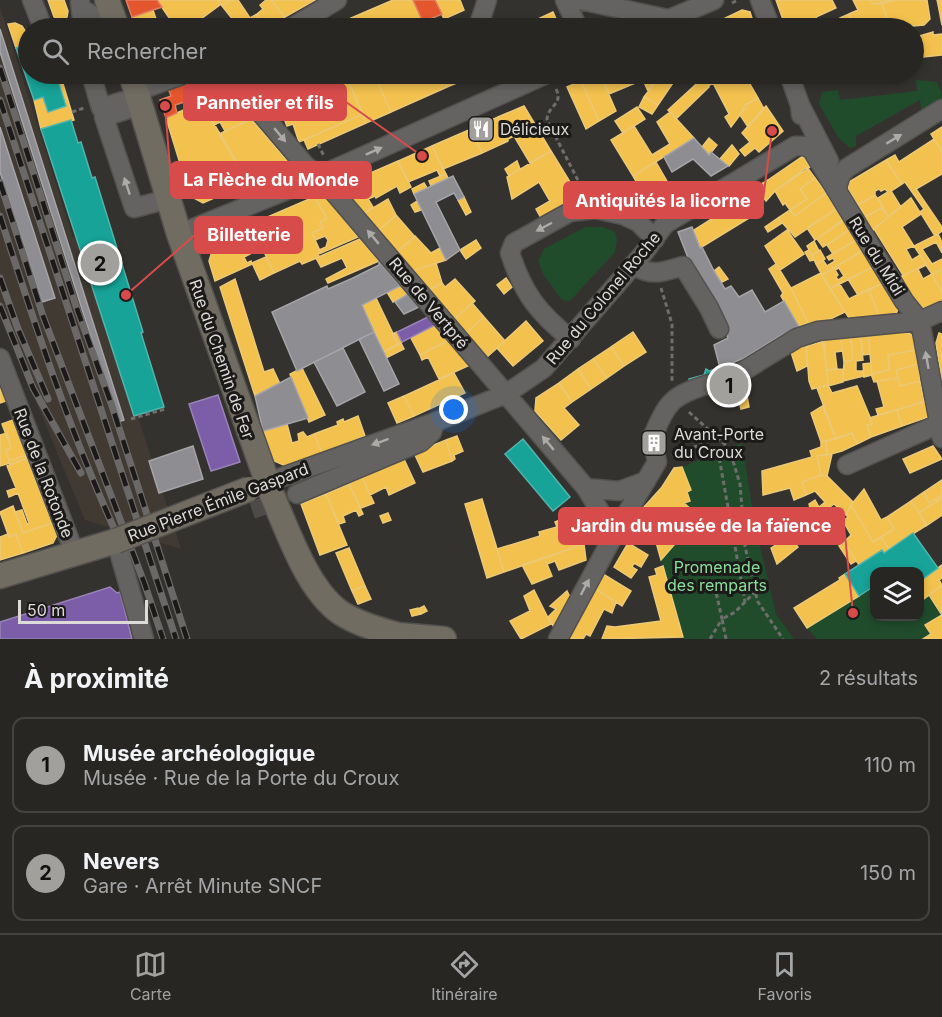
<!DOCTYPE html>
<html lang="fr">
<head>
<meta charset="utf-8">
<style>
	body { margin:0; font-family:Inter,sans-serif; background:#333230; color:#f1f3f6 }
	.controls { position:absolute; right:18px; bottom:18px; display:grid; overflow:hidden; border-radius:12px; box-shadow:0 3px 9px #0003 }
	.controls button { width:54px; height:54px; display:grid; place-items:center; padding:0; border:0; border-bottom:2px solid #434341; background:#272623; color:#f1f3f6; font:30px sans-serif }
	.scale { position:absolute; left:18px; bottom:15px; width:130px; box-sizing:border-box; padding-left:6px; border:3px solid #dddbd8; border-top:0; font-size:16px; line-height:21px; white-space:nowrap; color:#dddbd8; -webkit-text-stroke:4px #1b1a18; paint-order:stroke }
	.you { position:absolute; left:454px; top:410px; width:21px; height:21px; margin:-15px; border:4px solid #fff; border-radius:50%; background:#1a73e8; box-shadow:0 0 0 9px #1a73e833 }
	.badge { display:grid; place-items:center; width:39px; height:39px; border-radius:50%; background:#a2a09d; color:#111; font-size:20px; font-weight:700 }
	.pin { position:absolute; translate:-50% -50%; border:3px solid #fff; box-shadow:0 2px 6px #0006 }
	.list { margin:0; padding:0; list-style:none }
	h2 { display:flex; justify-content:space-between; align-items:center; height:78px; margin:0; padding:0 24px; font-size:26px }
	h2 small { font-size:20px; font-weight:400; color:#a4a5a6 }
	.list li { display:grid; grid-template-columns:39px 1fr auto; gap:18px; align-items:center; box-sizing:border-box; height:96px; margin:0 12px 12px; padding:0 12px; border:2px solid #434341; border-radius:12px }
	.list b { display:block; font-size:22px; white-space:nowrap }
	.list p { margin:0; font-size:20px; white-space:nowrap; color:#a4a5a6 }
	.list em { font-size:20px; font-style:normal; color:#a4a5a6 }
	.icon { flex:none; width:33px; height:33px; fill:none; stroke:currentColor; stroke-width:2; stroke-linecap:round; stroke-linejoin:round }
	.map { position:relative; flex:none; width:942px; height:639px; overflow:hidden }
	.search { position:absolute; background:#272623; box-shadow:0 3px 9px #0003; left:18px; right:18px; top:18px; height:66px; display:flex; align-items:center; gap:15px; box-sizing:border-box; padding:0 21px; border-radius:33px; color:#a4a5a6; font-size:22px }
	.sheet { height:294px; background:#272623 }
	nav { display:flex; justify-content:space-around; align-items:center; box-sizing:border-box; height:84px; border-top:2px solid #434341; background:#272623; font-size:16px; color:#a4a5a6 }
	nav a { display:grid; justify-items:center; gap:3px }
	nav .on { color:#a2a09d }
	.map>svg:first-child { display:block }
	.built { fill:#403a32 }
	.green { fill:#204c2c }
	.homes { fill:#f2c14e; stroke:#ecc977; stroke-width:1.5; fill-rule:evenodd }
	.shops { fill:#e4572e; stroke:#e27f61; stroke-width:1.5 }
	.offices { fill:#7b5ea7; stroke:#9884b6; stroke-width:1.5 }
	.public { fill:#17a398; stroke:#52b4ab; stroke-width:1.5 }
	.industry { fill:#8d8d92; stroke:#a5a4a7; stroke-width:1.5 }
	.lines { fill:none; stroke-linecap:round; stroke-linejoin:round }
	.minor-tunnel { stroke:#4d4b48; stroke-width:18; stroke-dasharray:18 9; stroke-linecap:butt }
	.minor-casing { stroke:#52514e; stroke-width:21 }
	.major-casing { stroke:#52514e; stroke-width:27 }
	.path { stroke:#6f6e6c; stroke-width:3; stroke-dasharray:4.5 3; stroke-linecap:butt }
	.minor { stroke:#646361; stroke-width:18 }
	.major { stroke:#706c61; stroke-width:24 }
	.rail-casing { stroke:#6b6968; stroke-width:7 }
	.rail { stroke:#1b1a18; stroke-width:4.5; stroke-dasharray:14; stroke-linecap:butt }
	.major-bridge-casing { stroke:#52514e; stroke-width:27; stroke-linecap:butt }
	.major-bridge { stroke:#706c61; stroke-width:24 }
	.oneway { fill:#adaba8 }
	.labels { text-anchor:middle; stroke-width:6; stroke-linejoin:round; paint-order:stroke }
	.poi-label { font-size:16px; fill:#dddbd8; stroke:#1b1a18; text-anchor:start }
	.street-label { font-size:16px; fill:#dddbd8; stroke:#1b1a18 }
	.park-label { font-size:16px; fill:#8bdf9d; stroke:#1b1a18 }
	.leader { fill:none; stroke:#d74c4b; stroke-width:2 }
	.callout-dot { fill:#d74c4b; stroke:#1b1a18; stroke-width:2 }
	.callout { fill:#d74c4b; stroke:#d74c4b; stroke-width:2 }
	.callout-label { font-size:18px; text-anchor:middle; font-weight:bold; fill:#fff }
</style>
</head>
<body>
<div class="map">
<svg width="942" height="639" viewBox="0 0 942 639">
	<rect width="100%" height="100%" fill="#34322f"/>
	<path class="built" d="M0 7 73 238 79 236 181 549 85 520 0 314Z"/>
	<path class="green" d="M916 80 937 82 942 94V104L922 117 920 100 856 136V146L850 148 838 137 819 104 822 92 838 90 840 100 917 91Z
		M585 227H603L615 232 617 240 615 252 570 301 562 300 543 274 538 261 544 249Z
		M742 443 755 526 776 614 794 639H684L661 560 679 539 674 533 693 511 684 503 689 501 687 492 691 490 682 467Z
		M874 586V616H920V602L929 595 942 615 926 625 931 634 923 639H817L807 628Z"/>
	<path class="homes" d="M48 0H64L68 11 67 17 63 20 54 17Z
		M157 0H218L221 4 190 27 186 23 176 28Z
		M218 0H231L222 6Z
		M231 0H238L250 18 257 14 263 28H238L234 21 222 6Z
		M266 0H271L285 17 263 28 257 14 263 9 260 5Z
		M271 0H315L285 17Z
		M393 0H413L426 28H353L349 19Z
		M435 0H460L464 10 444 19Z
		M776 0H832L836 8 816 17 819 24 802 28H786Z
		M853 0H871L873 4 882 3 890 28H871L868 25 855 28 849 14 858 10Z
		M871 0H896L873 4Z
		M896 0H927L930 19 924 25 890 28 882 3Z
		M937 0H942V25L938 4Z
		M153 10 159 28H136L132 17Z
		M742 10 750 12 755 28H725L721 20Z
		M553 12 560 28H532L529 23Z
		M849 14 854 24 843 27 840 18Z
		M721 20 725 28H700L705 26Z
		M234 21 238 28H216Z
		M15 23 22 26 28 35V49L27 44 16 48 8 24Z
		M529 23 532 28H516Z
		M821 23 823 28H802L819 24Z
		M933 32V35L942 34V55L914 58V34H915L916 37Z
		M56 74H60L74 120 41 129 34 100 43 97 48 112 66 106Z
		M277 74H345L363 114 299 142 293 124 287 126 280 109 275 111 267 92 283 85Z
		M345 74H374L391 112 366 123Z
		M374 74H441L447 87 391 112Z
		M441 74H479L447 87Z
		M597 74H600L616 111 599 121 581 81Z
		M600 74H623L628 86 609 94Z
		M623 74H653L656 79 648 91 643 80 628 86Z
		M661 74H679L658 105 644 97Z
		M715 74H744L758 98 745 105 746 107 731 127 725 117 729 114 713 83 708 86 709 87 676 119 668 110 704 77Z
		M207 78 218 81 235 101 208 114 200 97Z
		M581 81 599 121 586 129 567 87Z
		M644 97 658 105 652 114 639 107Z
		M758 98 764 109 748 127 740 115 745 105Z
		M235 101 251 119 225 131 220 122 214 125 208 114Z
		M201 102 249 183 203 203 190 196 166 118Z
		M524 106 551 151 530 163 514 136 508 139V141L498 117Z
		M766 106 783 131 759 152 755 148 745 156 740 150 750 142 742 133Z
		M637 107 645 119 623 133 615 121Z
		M670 112 694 138 633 176 611 140 634 126 652 155 670 144 657 122Z
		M363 114 366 123 308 149 304 140Z
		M498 117 508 141 482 153 471 129Z
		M251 119 288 162 286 166 249 183 219 134Z
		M942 127V152L931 134Z
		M471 129 482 153 443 169 432 146Z
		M709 138 717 145 709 155 702 147Z
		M934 139 942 152V174L916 189 942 227V231L935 236 920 212 924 209 905 182 902 184 886 160 895 155 899 162Z
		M732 145 739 154 729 166 720 159Z
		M432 146 446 174 440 176 437 170 408 182 398 161Z
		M551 151 578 195 541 218 536 209 550 201 539 182 512 199 507 177Z
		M803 156 810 167 775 191 766 201 756 187 768 180Z
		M886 160 902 184 891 191 901 207 888 217 878 198 888 192 885 189 881 191 879 189 875 191V195L858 205 848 189 849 182Z
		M398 161 411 187 400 193 397 186 376 198 375 196 368 199 373 207 363 214 343 191 345 184Z
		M517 161 520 169 509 176 505 169Z
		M656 162 676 197 653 211 633 176Z
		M807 167 815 178 800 189 807 199 790 210 785 203 783 205 775 191Z
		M446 174 448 178 431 186 429 181Z
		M815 178 826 193 795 216 790 210 807 199 800 189Z
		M424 183 427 188 414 194 412 189Z
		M323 193 358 237 321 253 319 250 326 247 328 240 325 236 315 240 312 233 323 228 320 222 327 218 315 199Z
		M826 193 836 209 795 237 778 218 790 210 795 216Z
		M875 195 883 207 866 217 858 205Z
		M314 197 327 218 320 222 323 228 312 233 321 253 318 254 319 257 302 264 300 261 274 273 251 224Z
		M464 197 471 212 466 215 458 200Z
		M911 198 921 214 902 227 914 246 906 249 912 260 920 255 926 264 901 277 903 275 874 229Z
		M388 199 396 215 378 231 363 214Z
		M743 199 754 215 700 248 694 230Z
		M417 201 421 210 415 212 411 205Z
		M882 208 888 217 872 231 864 217Z
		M836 209 843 221 815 240 807 228Z
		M396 215 415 237 396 253 378 231Z
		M778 218 782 223 768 232 765 227Z
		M844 219 851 229 823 247 817 239Z
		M251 224 262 248 244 257 247 263 251 261 252 264 215 281 209 261 216 239Z
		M851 229 858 239 833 254 827 245Z
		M787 230 804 254 780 270 765 246Z
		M938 234 942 242V253L936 242 922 249 932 264 942 259V269L932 275 942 292V301L924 308 915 304 901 277 926 264 914 246ZM926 265 932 274 923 279 918 269Z
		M415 236 431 253 440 248 446 260 412 271 396 253Z
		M360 239 379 261 328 283 326 279 347 268 342 258 321 267 316 258Z
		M476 240 481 248 466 259 460 250Z
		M856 240 863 251 822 275 816 264 823 260 827 266 835 261 833 258 829 260 827 257Z
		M814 241 819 251 812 255 807 246Z
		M865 249 875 266 830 289 822 275ZM839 268 844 276 838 280 836 277 838 275 835 270Z
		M809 250 814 260 810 261 805 252Z
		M820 250 825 259 816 264 812 255Z
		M266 257 274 273 260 280 252 263Z
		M436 263 442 283 429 290 412 271Z
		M776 264 791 288 808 323 799 327 781 296 783 293 769 269Z
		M875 266 886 282 858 295 848 279Z
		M719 267 728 279 722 282 714 271Z
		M942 269V292L932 275Z
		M821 273 845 312 822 323 820 320 809 325 791 288Z
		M506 278 512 287 504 294 497 285Z
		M235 279 264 372 273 369 280 384 255 396 220 287Z
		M455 279 475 301 455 319 429 290 442 283 445 287Z
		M886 282 899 307 895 316 879 317 869 289Z
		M839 283 849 299 869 289 879 317 851 321 830 289Z
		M400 286 408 294 393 302 387 292Z
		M376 298 398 344 384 352 362 305Z
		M472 303 484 317 466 333 455 319Z
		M484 317 505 341 487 357 466 333Z
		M526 321 543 341 513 366 497 348Z
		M435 325 449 340 420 355 411 338Z
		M397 332 402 342 398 344 392 334Z
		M633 332 646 352 624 366 611 347Z
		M905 332 913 335 916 350 888 355 889 370 872 374 868 334Z
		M860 333 863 360 856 361V371H863L864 376 843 381 844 362 853 360 850 334Z
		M860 333 868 334 870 354 863 355Z
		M939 333 942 334V356H938L936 343Z
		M841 335 842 351 835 352 837 369 827 370 822 338Z
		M851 337 853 360 844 362 841 339Z
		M449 340 470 365 439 379 428 357 422 360 420 355Z
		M824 341 828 385 812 389 809 381 806 343 808 346Z
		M401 343 404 349 386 358 384 352Z
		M806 343 807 366 797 371 791 352Z
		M611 347 624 366 607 378 593 359Z
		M916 350 918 364 896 370 898 378 874 382 871 374 889 370 888 355Z
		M938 356H942V381Z
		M593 359 607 378 591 389 578 369Z
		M871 363 872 375 864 377 863 364Z
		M918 364 920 381 900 386 896 370Z
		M302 368 325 415 309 422 290 374Z
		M578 369 591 389 572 402 559 383Z
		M843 369V382L828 386 827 370Z
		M454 373 465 393 414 416 404 396Z
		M898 378 900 386 920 381 924 402 878 415 876 409 884 407 877 381Z
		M744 379 749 407 741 409 735 386Z
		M559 383 572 402 564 408 579 425 561 440 535 411 536 398Z
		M828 385 832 393 857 386 870 417 872 424 867 425 871 437 857 444 852 433 836 439 817 388Z
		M0 386 6 401 0 403Z
		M404 396 414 416 397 423 388 403Z
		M925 401 928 417 902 426 897 410Z
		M824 405 823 407 836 439 821 442 811 413Z
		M897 410 902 426 871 437 867 425 872 424 869 418Z
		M358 416 365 436 322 453 314 434 338 425 337 422 343 419 344 422Z
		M13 420 26 455 9 461 6 450 11 448 2 424Z
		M287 424 292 443 299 441 298 434 303 432 307 437 314 434 322 453 288 467 272 460 263 431Z
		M7 433 11 448 6 450 10 463 0 466V435Z
		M852 433 857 444 842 451 827 455 826 441Z
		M660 435 665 438 666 446 647 454 645 453 642 441Z
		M457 436 463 451 454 455 455 459 452 461 446 440Z
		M446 440 452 461 423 472 414 453Z
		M826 441 827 455 817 456 821 475 802 482 806 495 794 500 790 488 763 495 762 471 812 457 810 451 821 447V442Z
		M933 446 942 459 910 473 903 459Z
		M832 454 827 476 821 475 817 456Z
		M26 455 27 458 10 465 9 461Z
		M403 457 415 483 389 495 386 487 370 495 362 477Z
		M27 458 52 523 23 533 15 512 22 510 27 524 29 523 18 493 9 497 7 491 16 488 7 466Z
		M682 467 691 490 687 492 690 501 684 503 693 511 674 533 680 538 661 560 654 535 635 521 644 507 662 487 674 468Z
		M821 475 827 476 853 502 846 515 834 504 813 519 809 504 815 500 819 507 825 502 815 491 806 495 802 482Z
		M362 477 374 503 361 508 349 484Z
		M942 480V495L929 503 924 492Z
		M349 484 363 514 359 516 356 510 343 516 345 522 339 524 326 494Z
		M864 489 881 520 887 517 894 529 873 542 851 505Z
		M924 492 929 503 942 495V498L919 513 911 501Z
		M326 494 347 545 320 555 301 504Z
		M942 498V515L926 526 919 513Z
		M482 499 504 572 487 578 465 504Z
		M911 501 927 525 889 549 881 537 894 529 887 517Z
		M851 505 873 542 881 537 889 549 884 553 882 550 859 565 844 542 851 535 843 521 848 517 846 515Z
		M13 506 23 533 52 523 57 535 53 543 23 553 16 534 9 537 0 512Z
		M388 513 391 520 383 523 380 516Z
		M576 514 584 544 504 572 497 549 540 536 539 532 557 527 555 522Z
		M635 521 653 535 646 544 629 531Z
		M8 534 9 537 16 534 23 553 0 560V537Z
		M790 536 798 547 777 564 771 548Z
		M844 542 856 561 851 564 839 546Z
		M628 543 648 555 641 567 634 563 632 567 637 570 631 578 614 567Z
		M584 544 586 560 559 570 555 561 547 564 552 576 532 584 522 565Z
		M349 548 365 586 352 591 336 553Z
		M942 565V578L939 580 942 585 920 602V581Z
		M663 566 683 637 602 639 607 626 615 627 661 621 649 577 657 575 655 569Z
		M603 574 631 591 622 606 594 588Z
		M845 574 859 596 807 628 794 608 840 580 839 578Z
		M942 585V639H923L931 634 925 625 942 615 929 595Z
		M365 586 371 599 358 604 352 591Z
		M594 588 616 602 612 613 604 609 590 636 586 634 583 639H568Z
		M534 590 551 624 521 639 510 621 530 611 524 596Z
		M567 591 571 599 555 629 548 617 556 609 550 606Z
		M424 606 427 611 421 614 418 609Z
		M418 608 421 614 412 616 410 610Z"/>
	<path class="shops" d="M126 0H157L162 7 132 17Z
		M413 0H435L442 14 423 22Z
		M194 80 200 97 175 105 177 113 166 118 160 100 171 96 168 88Z"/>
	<path class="offices" d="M428 317 435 325 402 342 397 332Z
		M218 395 240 462 211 471 189 404Z
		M110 587 117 593 120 592 132 639H0V622Z"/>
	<path class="public" d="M27 44 28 74H56L66 106 48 112 43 97 34 100 16 48Z
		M71 120 78 143 81 142 92 178 95 177 143 332 141 333 164 407 134 416 41 129Z
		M729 365 735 387 715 393V395L713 396 712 392 690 385 689 379 704 375 706 369 709 371Z
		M523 439 570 497 553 511 505 454Z
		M913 533 938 568 920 581V572H874V586L859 596 845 574 882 550 884 553Z"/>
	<path class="industry" d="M0 29 124 420 118 422 0 52Z
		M0 127 55 298 42 302 0 172Z
		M694 138 709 155 711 152 728 166 711 176 693 159 672 172 664 157Z
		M453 176 464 197 458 200 454 193 436 202 460 250 446 260 414 194Z
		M692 227 700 248 702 247 714 271 725 289 731 286 739 297 752 290 765 312 784 301 799 327 780 336 744 358 720 368 714 345 728 338 715 309 697 281 678 232Z
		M379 261 400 286 362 305 374 332 297 371 272 312 327 286 328 289 353 278 379 265Z
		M408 294 419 307 404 314 395 302Z
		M374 332 399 384 384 391 359 339Z
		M343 348 365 392 337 406 314 362Z
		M291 377 308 418 263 431 255 396Z
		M193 446 203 479 159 493 149 461Z"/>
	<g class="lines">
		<path class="minor-tunnel" d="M252 510 287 498"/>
		<defs>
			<path id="minor" d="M32 0 43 28
				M565 0 578 28
				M580 0 668 19
				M760 0 771 28
				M82 9 113 28
				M78 28 82 19 80 2
				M291 28 337 0
				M478 28 487 0
				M648 28 714 0
				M91 74 101 108 123 101
				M231 74 232 79 306 166 320 176 586 488 614 535
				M789 74 800 105 801 115
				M137 91 185 74
				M141 105 104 117 134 208 168 199
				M800 105 829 161
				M795 146H805L812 150 904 301 920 321 942 438
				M836 190 841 174 847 168 942 109
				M179 234 292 188 547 74
				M633 265C652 277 662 272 683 266L709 308 719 329
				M571 339C538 313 523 293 510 253L514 243 570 212 595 209 623 215 638 222 655 239
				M0 358 75 554
				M732 378 797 338 818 331 920 321 942 311
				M652 438C668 401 671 396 709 384
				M847 465 939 424
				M266 483 435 422 506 394 544 368 643 254 665 224 795 146
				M586 488 619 491 646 481
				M297 494 421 442 432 432 435 422
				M116 541 144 639
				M558 639 614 535 657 462 654 447"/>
			<path id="major" d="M107 0 117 28
				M131 74 179 234 272 495
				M0 576 116 541
				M398 635 444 639"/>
		</defs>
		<use href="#minor" class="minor-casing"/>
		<use href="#major" class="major-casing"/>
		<path class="path" d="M732 3 738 0
			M556 89C564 104 547 106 547 120L585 194
			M72 112 84 108
			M318 144 324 156
			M661 288 672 324V381
			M689 412 729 448 740 484 745 546 755 592 758 602 783 639
			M131 419 165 409
			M729 448 719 457 745 602
			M672 456 717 438
			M710 639 722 619 716 592
			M726 639 722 619 735 612 755 592"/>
		<use href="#minor" class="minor"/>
		<use href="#major" class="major"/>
		<defs>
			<path id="rail" d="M0 68 76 306 112 406 187 639
				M0 100 176 639
				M0 182 43 316 145 585 163 639
				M0 216C35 325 70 433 118 537
				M0 278 18 329 48 399
				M0 306 33 388 81 473"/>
		</defs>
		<use href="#rail" class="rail-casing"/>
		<use href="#rail" class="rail"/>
		<defs>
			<path id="major-bridge" d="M272 495C288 531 309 596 346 616 362 625 380 630 398 635
				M116 541 249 489"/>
		</defs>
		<use href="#major-bridge" class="major-bridge-casing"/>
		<use href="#major-bridge" class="major-bridge"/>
	</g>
	<defs><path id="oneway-solid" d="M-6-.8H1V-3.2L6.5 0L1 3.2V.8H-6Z" transform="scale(1.5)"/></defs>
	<g class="oneway">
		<use href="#oneway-solid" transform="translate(280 135) rotate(50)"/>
		<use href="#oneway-solid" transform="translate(894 139) rotate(-31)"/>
		<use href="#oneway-solid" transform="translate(374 151) rotate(-24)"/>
		<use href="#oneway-solid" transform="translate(127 186) rotate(-108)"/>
		<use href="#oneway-solid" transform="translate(544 227) rotate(152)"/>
		<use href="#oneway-solid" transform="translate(373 237) rotate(-130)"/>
		<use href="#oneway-solid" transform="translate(927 360) rotate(-100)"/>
		<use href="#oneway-solid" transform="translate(380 442) rotate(160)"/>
		<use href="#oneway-solid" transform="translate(548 443) rotate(-130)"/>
		<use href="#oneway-solid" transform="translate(585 587) rotate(-62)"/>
	</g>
	<defs>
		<symbol id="restaurant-square" viewBox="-11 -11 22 22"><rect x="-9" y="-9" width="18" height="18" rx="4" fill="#a2a09d" stroke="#1b1a18"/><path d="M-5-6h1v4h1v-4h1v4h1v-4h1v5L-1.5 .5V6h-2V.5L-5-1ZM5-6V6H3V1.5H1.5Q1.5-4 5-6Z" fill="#fff"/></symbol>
		<symbol id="building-square" viewBox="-11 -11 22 22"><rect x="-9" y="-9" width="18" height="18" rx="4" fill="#a2a09d" stroke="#1b1a18"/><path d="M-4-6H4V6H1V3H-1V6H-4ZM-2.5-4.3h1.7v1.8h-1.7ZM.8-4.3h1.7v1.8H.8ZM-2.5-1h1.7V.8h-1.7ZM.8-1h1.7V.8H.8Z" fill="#fff"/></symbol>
	</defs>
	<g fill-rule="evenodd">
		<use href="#restaurant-square" x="466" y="114" width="30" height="30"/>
		<use href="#building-square" x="639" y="428" width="30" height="30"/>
	</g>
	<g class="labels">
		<g class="poi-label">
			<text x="500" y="135">Délicieux</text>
			<text x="674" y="440">Avant-Porte<tspan x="674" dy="18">du Croux</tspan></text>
		</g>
		<g class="street-label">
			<text transform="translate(877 256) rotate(58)" y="6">Rue du Midi</text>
			<text transform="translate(603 298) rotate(-50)" y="6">Rue du Colonel Roche</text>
			<text transform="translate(429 303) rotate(50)" y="6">Rue de Vertpré</text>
			<text transform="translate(222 359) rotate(71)" y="6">Rue du Chemin de Fer</text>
			<text transform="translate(44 473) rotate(69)" y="6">Rue de la Rotonde</text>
			<text transform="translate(218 502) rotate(-21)" y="6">Rue Pierre Émile Gaspard</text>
		</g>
		<g class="park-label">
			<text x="717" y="573">Promenade<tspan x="717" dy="18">des remparts</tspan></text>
		</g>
	</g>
	<path class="leader" d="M422 156L346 102M165 106L171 180M772 131L763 200M126 295L195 235M853 613L844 526"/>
	<g class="callout-dot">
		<circle cx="422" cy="156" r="6"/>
		<circle cx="165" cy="106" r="6"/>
		<circle cx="772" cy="131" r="6"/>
		<circle cx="126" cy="295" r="6"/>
		<circle cx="853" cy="613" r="6"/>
	</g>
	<g class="callout">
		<rect x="184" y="84" width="162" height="36" rx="6"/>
		<rect x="171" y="162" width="200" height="36" rx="6"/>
		<rect x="564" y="182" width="199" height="36" rx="6"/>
		<rect x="195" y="217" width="107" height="36" rx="6"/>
		<rect x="559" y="508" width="285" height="36" rx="6"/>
	</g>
	<g class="callout-label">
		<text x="265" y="109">Pannetier et fils</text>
		<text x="271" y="186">La Flèche du Monde</text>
		<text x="663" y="207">Antiquités la licorne</text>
		<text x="249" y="241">Billetterie</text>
		<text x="701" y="532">Jardin du musée de la faïence</text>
	</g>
</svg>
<div class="controls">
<button><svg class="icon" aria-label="layers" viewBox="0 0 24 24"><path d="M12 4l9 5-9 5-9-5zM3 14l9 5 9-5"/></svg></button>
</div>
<div class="scale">50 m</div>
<div class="you"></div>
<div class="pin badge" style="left:729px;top:385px">1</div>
<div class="pin badge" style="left:100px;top:263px">2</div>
<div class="search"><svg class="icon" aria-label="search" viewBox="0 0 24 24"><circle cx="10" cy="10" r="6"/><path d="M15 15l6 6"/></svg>Rechercher</div>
</div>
<section class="sheet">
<h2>À proximité<small>2 résultats</small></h2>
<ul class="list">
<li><span class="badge">1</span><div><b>Musée archéologique</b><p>Musée · Rue de la Porte du Croux</p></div><em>110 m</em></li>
<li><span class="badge">2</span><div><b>Nevers</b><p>Gare · Arrêt Minute SNCF</p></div><em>150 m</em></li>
</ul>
</section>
<nav>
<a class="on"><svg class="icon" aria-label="map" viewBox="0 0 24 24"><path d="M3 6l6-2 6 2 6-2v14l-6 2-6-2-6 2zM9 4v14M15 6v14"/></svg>Carte</a>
<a><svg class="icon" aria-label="directions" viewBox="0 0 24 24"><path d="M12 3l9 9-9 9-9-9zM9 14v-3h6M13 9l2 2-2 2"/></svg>Itinéraire</a>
<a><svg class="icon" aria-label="saved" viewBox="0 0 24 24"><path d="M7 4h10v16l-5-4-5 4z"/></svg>Favoris</a>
</nav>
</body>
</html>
